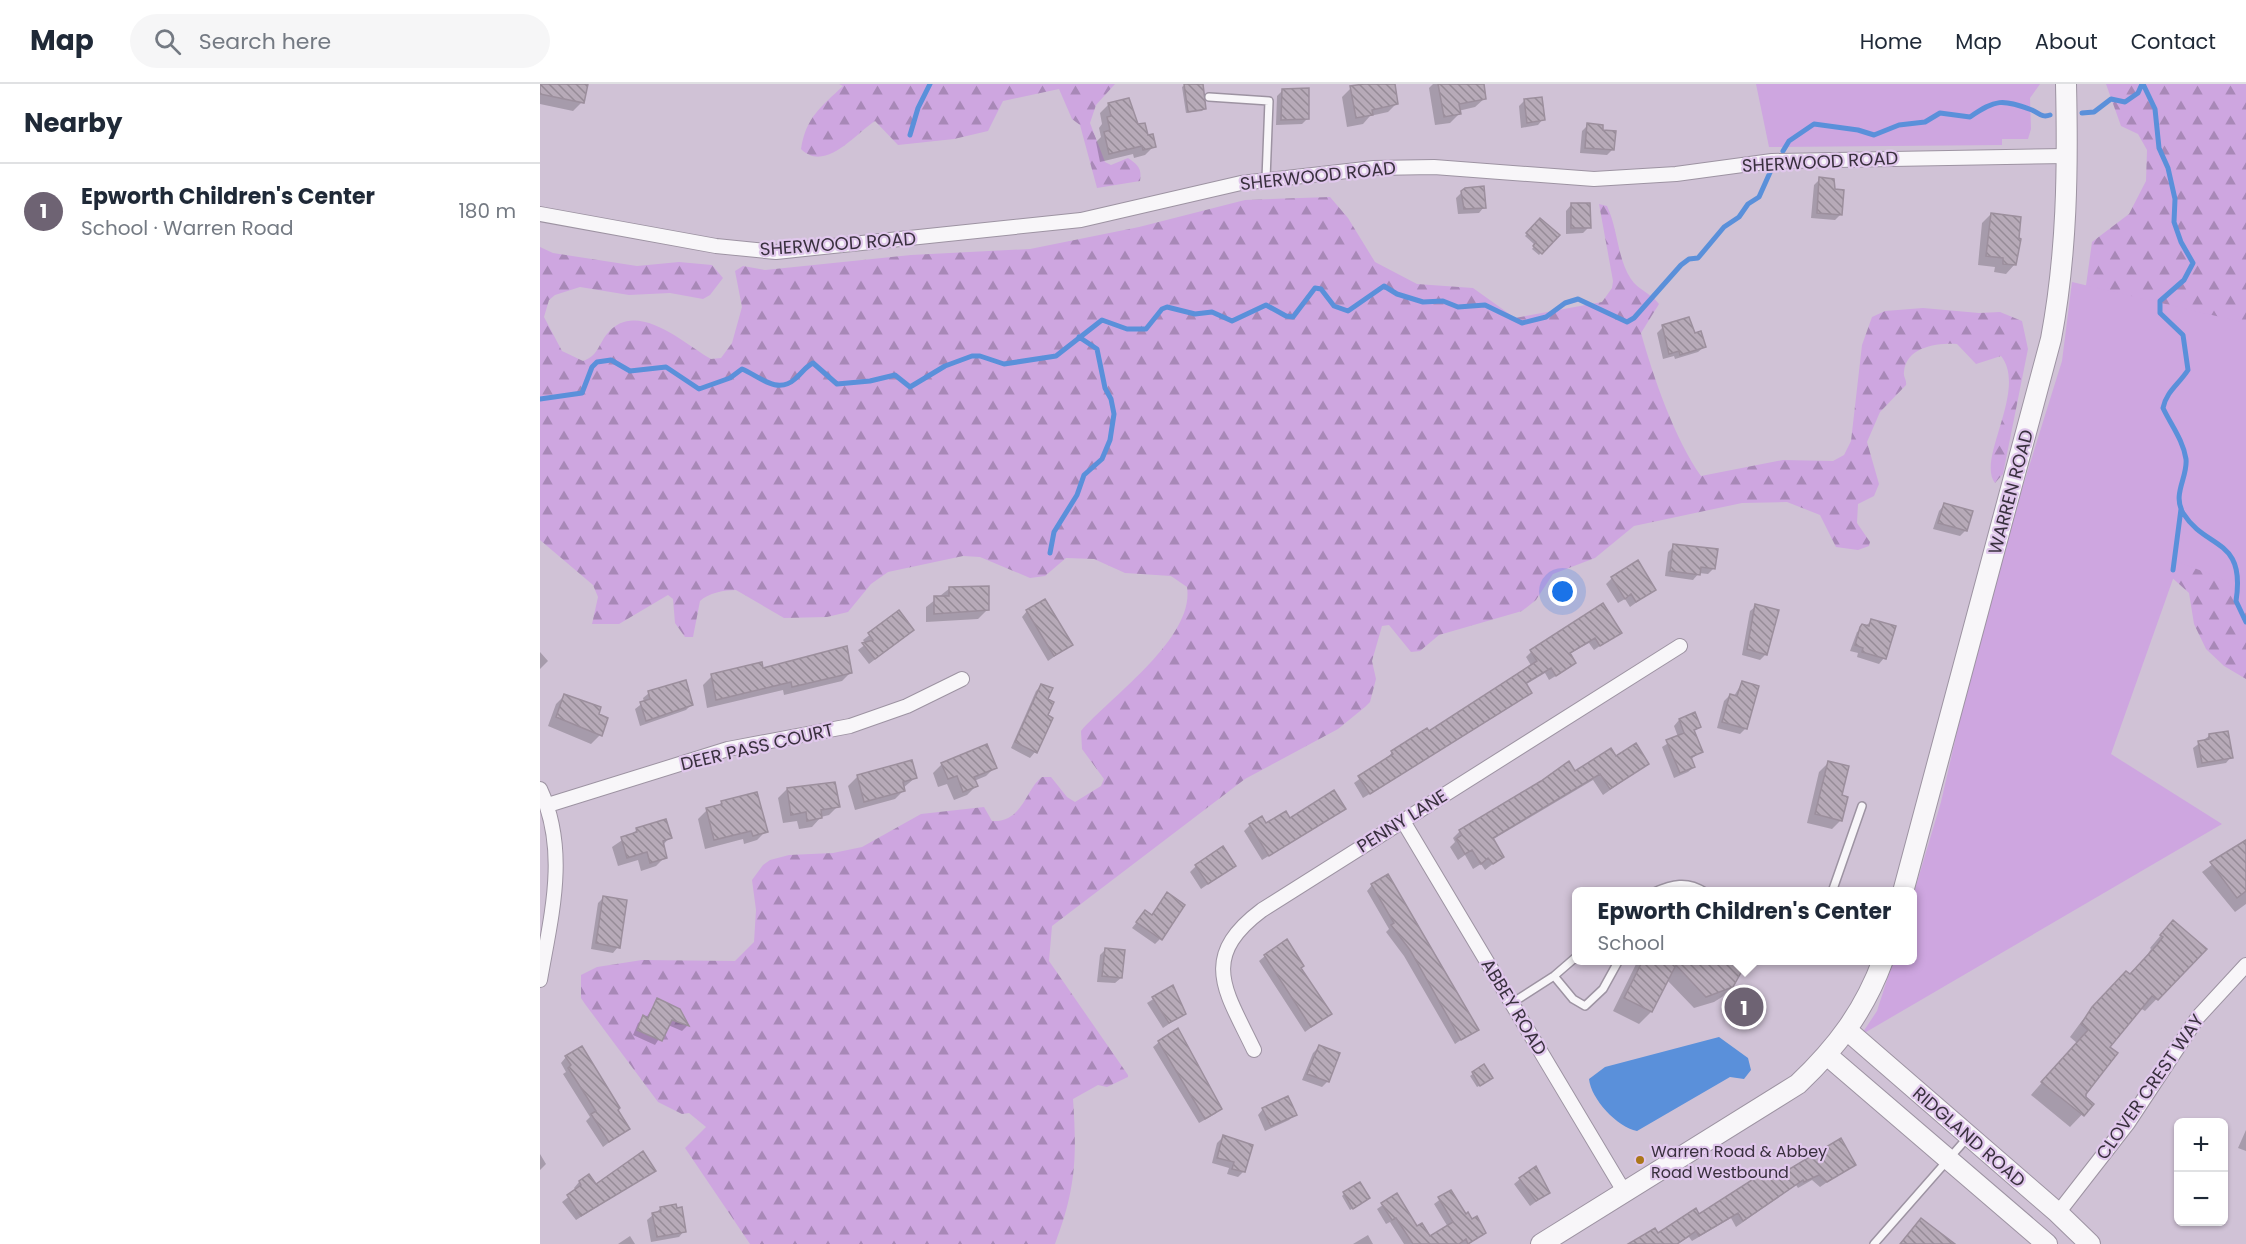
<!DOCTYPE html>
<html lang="en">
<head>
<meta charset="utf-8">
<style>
	body { margin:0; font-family:Poppins,sans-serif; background:#f6f6f7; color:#1f2937 }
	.controls { position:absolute; right:18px; bottom:18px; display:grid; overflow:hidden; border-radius:9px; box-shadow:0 2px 4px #0004 }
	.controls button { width:54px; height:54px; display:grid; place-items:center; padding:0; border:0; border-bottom:2px solid #e0e1e3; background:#fff; color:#1f2937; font:30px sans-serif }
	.you { position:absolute; left:1023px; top:508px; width:21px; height:21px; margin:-15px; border:4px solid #fff; border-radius:50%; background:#1a73e8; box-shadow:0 0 0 9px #1a73e833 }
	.badge { display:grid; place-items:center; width:39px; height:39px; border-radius:50%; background:#6e6373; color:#fff; font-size:20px; font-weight:700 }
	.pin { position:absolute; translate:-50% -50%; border:3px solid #fff; box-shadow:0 2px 6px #0006 }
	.popup { position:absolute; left:1032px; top:803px; width:345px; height:78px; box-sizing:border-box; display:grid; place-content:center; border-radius:9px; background:#fff; filter:drop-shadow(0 2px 4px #0005); font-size:20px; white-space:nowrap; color:#747a83 }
	.popup b { font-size:22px; color:#1f2937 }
	.popup::after { content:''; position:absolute; left:50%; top:100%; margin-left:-12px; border:12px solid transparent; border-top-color:#fff }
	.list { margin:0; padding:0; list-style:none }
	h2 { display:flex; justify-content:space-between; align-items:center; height:78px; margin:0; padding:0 24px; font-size:26px }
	h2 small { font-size:20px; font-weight:400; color:#747a83 }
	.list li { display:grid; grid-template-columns:39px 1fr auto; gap:18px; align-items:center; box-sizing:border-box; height:96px; padding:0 24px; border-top:2px solid #e0e1e3 }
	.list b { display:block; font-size:22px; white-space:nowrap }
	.list p { margin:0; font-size:20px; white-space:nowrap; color:#747a83 }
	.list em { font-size:20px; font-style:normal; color:#747a83 }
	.icon { flex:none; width:33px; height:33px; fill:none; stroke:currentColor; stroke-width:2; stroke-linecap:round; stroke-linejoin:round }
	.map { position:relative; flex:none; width:1706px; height:1160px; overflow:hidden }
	header { display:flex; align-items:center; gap:36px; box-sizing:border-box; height:84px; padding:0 30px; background:#fff; border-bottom:2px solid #e0e1e3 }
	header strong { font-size:28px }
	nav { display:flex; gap:33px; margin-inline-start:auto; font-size:21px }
	.search { width:420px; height:54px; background:#f6f6f7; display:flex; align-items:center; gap:15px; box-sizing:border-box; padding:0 21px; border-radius:33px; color:#747a83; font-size:22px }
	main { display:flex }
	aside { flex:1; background:#fff }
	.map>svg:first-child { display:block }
	.forest { fill:url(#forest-firs) }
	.green { fill:#cea6e0 }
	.water { fill:#5a90da }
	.shadow { fill:#0003 }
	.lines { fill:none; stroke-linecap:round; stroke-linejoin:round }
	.stream { stroke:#5a90da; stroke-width:5 }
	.building { fill:url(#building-back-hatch); stroke:#9c8f9d; stroke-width:1.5 }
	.lane-casing { stroke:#9d93a2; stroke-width:10 }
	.street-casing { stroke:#9d93a2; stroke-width:16 }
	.secondary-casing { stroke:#9d93a2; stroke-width:22 }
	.lane { stroke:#f8f6f9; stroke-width:7 }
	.street { stroke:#f8f6f9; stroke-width:14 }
	.secondary { stroke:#f8f6f9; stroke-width:20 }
	.bus-dot { fill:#ab7719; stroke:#e0c7ec; stroke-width:2 }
	.labels { text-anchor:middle; stroke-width:4.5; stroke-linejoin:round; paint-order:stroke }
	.bus-label { font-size:16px; fill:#39303e; stroke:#e0c7ec; text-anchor:start }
	.street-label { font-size:18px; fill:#39303e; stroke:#e0c7ec }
</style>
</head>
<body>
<header>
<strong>Map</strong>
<div class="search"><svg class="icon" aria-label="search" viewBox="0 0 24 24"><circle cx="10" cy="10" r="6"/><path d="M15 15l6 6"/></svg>Search here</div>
<nav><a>Home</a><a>Map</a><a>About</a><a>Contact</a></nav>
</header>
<main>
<aside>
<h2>Nearby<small></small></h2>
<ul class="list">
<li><span class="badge">1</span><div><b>Epworth Children's Center</b><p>School · Warren Road</p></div><em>180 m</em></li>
</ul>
</aside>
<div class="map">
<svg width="1706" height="1160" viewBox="0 0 1706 1160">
	<defs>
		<pattern id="forest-firs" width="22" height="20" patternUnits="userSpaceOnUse" patternTransform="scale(1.5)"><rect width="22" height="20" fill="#cea6e0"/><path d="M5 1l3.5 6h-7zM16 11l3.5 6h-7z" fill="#a888b7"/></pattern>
		<pattern id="building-back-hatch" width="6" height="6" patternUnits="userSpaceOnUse" patternTransform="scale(1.5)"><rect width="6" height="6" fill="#b7aab8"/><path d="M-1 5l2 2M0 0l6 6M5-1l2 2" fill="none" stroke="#968b97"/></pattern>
	</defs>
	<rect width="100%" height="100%" fill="#d0c2d6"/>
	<path class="forest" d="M299 0H575L556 21 550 39 565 78 571 81 588 74C598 81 602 84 600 97L557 104 540 41 532 35 519 5 463 17 448 47 414 55 358 61 335 37C315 50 285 89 261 65 266 33 281 23 303 2Z
		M1566 0H1706V595L1684 582 1666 565 1654 540 1649 509 1618 481 1539 252 1552 158 1589 130 1606 97 1607 66 1598 50 1581 42Z
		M790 113 808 134 835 178 877 200 933 204 975 234 1062 218 1072 204 1073 197 1059 120 1067 122C1078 145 1077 174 1091 195 1098 206 1111 209 1119 220L1101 249C1113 292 1135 356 1161 392L1243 376 1293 377 1304 371 1311 357 1322 261 1332 233 1345 227 1383 224 1439 229 1460 228 1482 237 1488 265 1463 390 1455 399C1436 375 1488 306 1461 272L1436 280 1417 260C1399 259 1366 262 1364 288 1363 293 1367 296 1366 301L1340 328 1327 358 1339 400 1334 412 1318 420 1317 439 1330 458 1329 462 1318 466 1296 463 1280 431 1247 418 1202 419 1094 442 1055 474 1013 490 996 516 982 527 899 551 880 567 871 568 849 541 842 542 832 577 836 595 830 618 825 623 798 645 705 695 512 842 509 877 588 991V993L567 1003 558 1001 533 1015C537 1073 536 1105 515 1160H210L145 1064 166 1043 149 1029 142 1030 118 1018 45 920 41 914V891L57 883 102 876 195 877 214 858 216 826 212 796 223 781 230 776 249 771 293 769 322 763 381 730 444 723 452 737C483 739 486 704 502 693H511L527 713 535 718 561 702 564 695 542 665 541 647C571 612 655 554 647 503L631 492 585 489 554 475 526 474 505 492 490 494 440 473 423 472 348 488 331 500 308 528 287 533 244 534 196 506C185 506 168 509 160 517L153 553H145L135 539 133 515 128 511 79 540H52L58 513 53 501 0 456V163L13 169 97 182 139 178 172 181 183 194 170 211 163 215 130 209 89 211 40 203 15 211 9 216 4 233 22 267 43 277C58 272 58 261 67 250 96 214 144 260 171 275L181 274 192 259 202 223 195 187 203 182 225 186 371 171 490 165 599 143 705 116Z"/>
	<path class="green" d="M1216 0H1500L1490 14 1491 45 1488 55H1462V61L1229 63Z
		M1532 198 1706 239V525L1687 497 1639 478 1571 670 1682 740 1321 951 1337 927 1353 877 1372 876V815L1401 718 1432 582 1473 434 1522 277Z"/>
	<path class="water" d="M1179 953 1208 974 1211 986 1204 995 1190 993 1097 1047C1077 1043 1051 1015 1049 995L1065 983Z"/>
	<path class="shadow" d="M0 0H47L42 18 33 27 0 20Z
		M646 0H661L664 25 662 27 646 29 642 3Z
		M833 0H854L857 19 848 28 830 32 823 40 807 43 802 13 811 4Z
		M893 0H942L945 14 935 23 918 27 919 30 910 39 895 41 889 4Z
		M743 6 768 34 762 40 736 41 737 12Z
		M984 17 1003 35 998 41 981 44 979 22Z
		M569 20 597 42 614 62 605 71 594 74 593 70 560 78 556 58 561 53 559 44 562 40 560 29Z
		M1048 41 1061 47 1072 66 1067 71 1040 69 1042 47Z
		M1280 95 1301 130 1295 136 1271 134 1274 101Z
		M922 108 944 123 939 129 918 130 916 114Z
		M1031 121 1049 143 1043 149 1026 150V127Z
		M1451 130 1475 180 1466 190 1454 188 1455 183 1438 181 1442 139Z
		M1000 136 1017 151 999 171 992 165 995 161 985 152Z
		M1123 243 1155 251 1164 263 1158 268 1135 275 1134 272 1123 275 1117 249Z
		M1404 421 1426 446 1420 452 1393 445 1399 427Z
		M1134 462 1174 484 1168 490 1159 489 1153 496 1125 492 1128 468Z
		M1072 494 1114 506 1090 523 1085 515 1078 519 1066 500Z
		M410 504 447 526 438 535 386 538V523Z
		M1216 522 1226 570 1220 576 1202 571 1210 527Z
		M487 527 531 561 508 577 482 533Z
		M359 528 366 551 329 580 318 566 326 560 323 556Z
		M1332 537 1344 574 1339 580 1317 573 1318 569 1310 567 1317 548Z
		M1080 548 1054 566 1049 559 1029 570 1034 579 1029 584 1009 596 1005 589 985 601 990 609 984 614 823 714 814 699 847 675 852 668 888 649 992 583 986 573 991 568Z
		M0 568 8 577 0 585Z
		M222 586 311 588 302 597 244 611 243 606 167 624 163 601 172 592Z
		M1202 599 1206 644 1200 650 1177 644 1184 617 1190 611 1194 612Z
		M502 601 506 616V632L495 668 490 674 471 664 496 607Z
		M109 609 152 620 146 626 100 642 95 625 104 618 103 614Z
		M25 611 57 631 60 651 51 660 8 642 16 620Z
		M1154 630 1159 643 1153 648 1161 668 1151 675 1154 683 1148 688 1134 694 1122 663 1138 653 1134 642 1139 636Z
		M1669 652 1691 673 1686 679 1657 684 1653 664Z
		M1076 674 1107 680 1063 711 1053 696 952 756 963 772 945 786 941 780 933 785 925 771 918 776 910 763 915 758 913 754 920 747 1035 689Z
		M371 678 375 694 363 704 364 706 355 715 315 726 308 702 317 693Z
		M1288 679 1300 712 1301 736 1292 745 1267 739 1279 688Z
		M402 680 455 683 446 692 434 697 436 702 427 711 414 716 407 700 398 703 393 689Z
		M247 705 298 722 289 731 281 733 272 743 259 745 257 737 243 739 238 714Z
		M182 718 226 747 217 756 204 760 203 755 165 765 158 735 167 726 177 723Z
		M804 725 722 776 704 747 710 741H726Z
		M97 746 130 753 123 761 125 773 116 782 101 787 98 776 78 782 72 763Z
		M1706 756V820L1695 828 1662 788Z
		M656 782H694L661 805 650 788Z
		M832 801 937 945 915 960 864 872 846 848 849 845 827 807Z
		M627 810 620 855 615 860 592 844 605 828 611 832Z
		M64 813 78 863 73 869 51 865 58 819Z
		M1621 851 1665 865 1605 927 1600 924 1568 963 1576 970 1544 1014 1552 1020 1530 1043 1491 1011 1537 959 1530 953 1541 938 1574 901 1589 892 1604 876 1611 865 1610 864Z
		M566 865 581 894 575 899 557 898 560 871Z
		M725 872 760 884 790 930 765 948 719 877Z
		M1098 876H1205L1195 900 1182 913 1174 918 1154 924 1127 896 1111 928 1099 940 1073 927Z
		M632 903 645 929 623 944 607 919Z
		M117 916 139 926 147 942 142 947 128 941 115 961 93 951 98 939 106 934Z
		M619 958 680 1025 675 1030 659 1039 613 963Z
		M779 963 788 997 782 1003 762 996 773 969Z
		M26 973 76 1026 88 1044 63 1063 46 1037 50 1033 23 990 26 988 21 979Z
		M944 982 948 997 937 1003 930 992Z
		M723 1025 755 1030 749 1036 725 1047 718 1031Z
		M1706 1046V1067L1698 1064Z
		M683 1053 704 1087 698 1093 687 1090 689 1084 672 1079 677 1059Z
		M0 1070 6 1080 0 1086Z
		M1314 1080 1280 1103 1272 1096 1258 1104 1256 1101 1196 1143 1191 1134 1152 1157 1149 1153 1138 1160H1091L1117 1152 1159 1132 1233 1093Z
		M114 1087 36 1136 22 1118 36 1107 34 1104 39 1098 49 1092 55 1102Z
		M980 1095 1008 1109 990 1122 974 1100Z
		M910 1108 925 1132 944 1149 929 1160H864L850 1138 846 1140 837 1125 857 1111 877 1144 889 1154 908 1143 894 1120Z
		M804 1110 826 1116 810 1126 802 1112Z
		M121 1124 144 1147 139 1153 111 1158 107 1136Z
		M828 1151 833 1160H813Z
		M90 1152 95 1160H78Z"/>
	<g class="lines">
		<path class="stream" d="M1603 0 1615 25 1619 64 1628 84 1635 115 1634 138 1641 158 1653 179 1644 196 1620 217V229L1643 251 1648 286C1639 300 1626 308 1623 324 1631 341 1643 356 1646 375 1648 393 1632 410 1643 429 1666 466 1706 453 1696 517L1706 538
			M1542 29 1554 28 1571 15 1585 18 1598 9 1602 0
			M370 51 378 24 390 0
			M1243 67 1249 57 1274 40 1318 46 1334 51 1359 41 1385 38 1400 29 1430 33C1456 15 1462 15 1492 26 1499 29 1502 34 1510 31
			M0 315 42 309 52 283 57 278 71 276 90 287 126 283 159 305 190 294 202 285C219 292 237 311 255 295 262 289 265 283 273 279L297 300 330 297 355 291 370 303 405 282 432 272H440L464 280 516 272 562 236 587 245H606L622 225 627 223 655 230 672 228 692 237 726 221 746 232 753 233 775 204 781 205 794 222 808 227 844 202 857 210 883 218 903 217 918 223 945 221 982 239 1006 233 1025 219 1038 215 1087 238 1094 234 1141 181 1149 175 1158 174 1184 143 1199 133 1208 120 1219 113 1232 84
			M510 469 514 448 537 411 544 391 562 375 570 356 574 330 571 315 565 304 557 265 539 253
			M1633 486 1641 425"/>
	</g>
	<path class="building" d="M0 0H48L44 19 0 10Z
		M644 0H663L666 25 648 28Z
		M824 0H855L858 20 832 26 833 31 816 34 810 2Z
		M898 0H944L946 15 919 20 921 30 904 33Z
		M769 4V35L741 36 742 5Z
		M1002 13 1005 36 987 39 984 15Z
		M589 14 598 40 605 39 608 51 613 50 616 63 603 66 602 62 569 70 564 48 570 46 567 33 571 32 568 19Z
		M1047 39 1063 41V46L1076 47 1074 66 1045 64Z
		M1279 93 1294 95 1295 105 1304 106 1302 131 1277 129Z
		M944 102 946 124 924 125 921 107 925 104Z
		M1031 119H1050L1051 144H1031Z
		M1451 129 1481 133 1479 154 1481 155 1476 181 1463 180V174L1446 172Z
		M1000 134 1020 151 1002 170 993 162 996 158 986 149Z
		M1149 233 1155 249 1161 247 1166 263 1140 271 1139 267 1129 270 1122 241Z
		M1404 419 1433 427 1427 447 1398 439Z
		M1133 460 1178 465 1175 485 1161 483 1160 491 1130 487Z
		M1098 476 1116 506 1096 518 1091 510 1085 515 1071 493Z
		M449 502V526L394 530V512H409V503Z
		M505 515 533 561 514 572 486 526Z
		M1063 519 1082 549 1060 562 1055 554 1030 569 1036 579 1016 592 1011 584 986 599 992 609 830 710 818 692 853 670 851 667 887 644 889 647 997 577 990 566Z
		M1215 520 1239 526 1227 571 1207 565Z
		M359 526 374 546 335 575 322 559 333 556 328 549Z
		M1331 535 1356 542 1346 575 1322 568 1323 564 1315 561 1320 543 1322 540 1329 542Z
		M307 562 312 589 252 603 251 598 176 616 171 590 222 578 223 584Z
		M146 596 153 621 106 637 100 618 110 615 108 607Z
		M1202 597 1219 602 1207 645 1182 638 1190 610 1197 612Z
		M501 600 513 604 508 615 514 618 508 631 513 634 497 669 475 658Z
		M24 610 61 623 59 630 68 634 62 652 16 633Z
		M1155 628 1161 643 1154 646 1163 668 1151 673 1155 683 1140 689 1126 656 1144 649 1139 635Z
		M1688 647 1693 674 1662 679 1658 657 1669 655V650Z
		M1096 659 1109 680 1070 705 1060 690 953 754 964 773 953 780 948 774 941 780 932 766 925 770 916 755 922 751 919 746 1001 697 1029 677 1035 687 1071 664 1076 672Z
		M447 660 457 684 434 693 438 702 423 708 417 692 408 695 401 679Z
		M372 676 377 694 363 698 365 707 324 718 317 691Z
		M1288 677 1309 682 1302 711 1308 713 1302 737 1275 730Z
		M295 698 300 723 281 726 282 734 267 737 266 728 251 731 247 704Z
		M794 706 806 725 729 772 709 740 722 732 726 739 746 727 750 734Z
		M217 708 228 748 213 752 211 747 174 756 166 724 182 720 181 717Z
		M126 735 132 754 123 757 127 774 110 779 107 768 87 774 81 753 97 748 96 744Z
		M1706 756V807L1697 814 1670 778Z
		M683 762 696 782 668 800 655 781Z
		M848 790 939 946 921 956 870 866 851 841 854 839 831 800Z
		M627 808 645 821 622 856 596 838 605 826 612 831Z
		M63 812 87 816 80 864 56 859Z
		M1633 836 1667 865 1618 916 1612 912 1570 963 1578 969 1546 1010V1013L1554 1020 1544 1032 1501 998 1548 946 1541 940 1552 923 1586 887 1590 890 1616 862 1623 853 1620 851Z
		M747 855 764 882 761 884 792 930 771 943 724 871Z
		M565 864 585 866 582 894 562 892Z
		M1103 876H1208L1193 903 1166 913 1136 881 1112 928 1084 914Z
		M633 901 646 930 629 939 612 913Z
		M117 914 140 925 149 942 132 936 122 957 97 946 103 931 108 934Z
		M638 944 682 1025 665 1035 618 957Z
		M779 961 800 969 789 998 767 990Z
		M42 962 80 1024 78 1026 90 1045 69 1058 51 1030 56 1027 28 984 31 981 25 972Z
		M944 980 953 994 940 1002 932 988Z
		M748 1012 757 1031 731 1042 722 1024Z
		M683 1051 713 1061 705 1088 692 1085 694 1078 677 1074Z
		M1301 1054 1316 1081 1287 1098 1279 1091 1264 1098 1263 1096 1203 1137 1198 1129 1159 1152 1156 1147 1137 1160H1088L1115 1144 1118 1149 1156 1124 1159 1130 1229 1085 1233 1091 1241 1086 1243 1089Z
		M103 1067 116 1087 41 1132 27 1111 41 1101 39 1097 49 1090 56 1100Z
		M996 1082 1010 1109 996 1117 979 1094Z
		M820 1098 830 1114 813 1125 803 1108Z
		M911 1106 926 1130 928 1128 932 1135 937 1132 946 1149 928 1160 926 1155 919 1160H873L856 1134 852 1136 841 1119 857 1109 877 1142 882 1139 890 1152 913 1138 898 1113Z
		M136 1120 137 1124 142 1123 146 1148 117 1153 112 1129 121 1127 120 1123Z
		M1381 1134 1415 1160H1360Z"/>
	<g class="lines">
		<defs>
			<path id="lane" d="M669 13 729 17 726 95
				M1114 808C1132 800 1147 796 1165 808
				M1292 808 1322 722
				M1014 892 1033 915 1045 922 1063 905 1079 876
				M972 919 1014 892 1036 873
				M1334 1160 1428 1053"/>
			<path id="street" d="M0 130 176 162 236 168 541 136 701 99 834 84 894 83 1054 95 1136 90 1232 77 1527 72
				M0 705C29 767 11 832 0 896
				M8 721 188 665 310 642 367 622 422 595
				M863 737 1085 1109
				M714 966C686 907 658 874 722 826L1140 562
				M1518 1129 1588 1039 1658 933 1706 881"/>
			<path id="secondary" d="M1363 808 1511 255C1527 170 1528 86 1526 0
				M1308 947 1518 1129 1550 1160
				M1288 972 1507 1160
				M1001 1160 1258 1000C1297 963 1324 927 1343 876"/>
		</defs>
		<use href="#lane" class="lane-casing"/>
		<use href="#street" class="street-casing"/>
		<use href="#secondary" class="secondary-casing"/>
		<use href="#lane" class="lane"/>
		<use href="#street" class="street"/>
		<use href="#secondary" class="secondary"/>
	</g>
	<circle class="bus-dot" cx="1100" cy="1076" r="5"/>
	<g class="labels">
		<g class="bus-label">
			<text x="1111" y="1073">Warren Road &amp; Abbey<tspan x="1111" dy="21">Road Westbound</tspan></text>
		</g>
		<g class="street-label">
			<text transform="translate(1280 78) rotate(-3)" y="6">SHERWOOD ROAD</text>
			<text transform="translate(778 92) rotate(-6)" y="6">SHERWOOD ROAD</text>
			<text transform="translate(298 160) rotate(-4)" y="6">SHERWOOD ROAD</text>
			<text transform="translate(1471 408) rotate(-75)" y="6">WARREN ROAD</text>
			<text transform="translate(217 663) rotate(-13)" y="6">DEER PASS COURT</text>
			<text transform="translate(862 737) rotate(-32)" y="6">PENNY LANE</text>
			<text transform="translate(974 923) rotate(59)" y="6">ABBEY ROAD</text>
			<text transform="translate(1610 1003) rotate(-55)" y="6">CLOVER CREST WAY</text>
			<text transform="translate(1429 1053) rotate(41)" y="6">RIDGLAND ROAD</text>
		</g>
	</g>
</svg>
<div class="controls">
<button>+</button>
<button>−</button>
</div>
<div class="you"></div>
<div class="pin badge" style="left:1204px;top:923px">1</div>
<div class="popup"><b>Epworth Children's Center</b>School</div>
</div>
</main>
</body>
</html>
